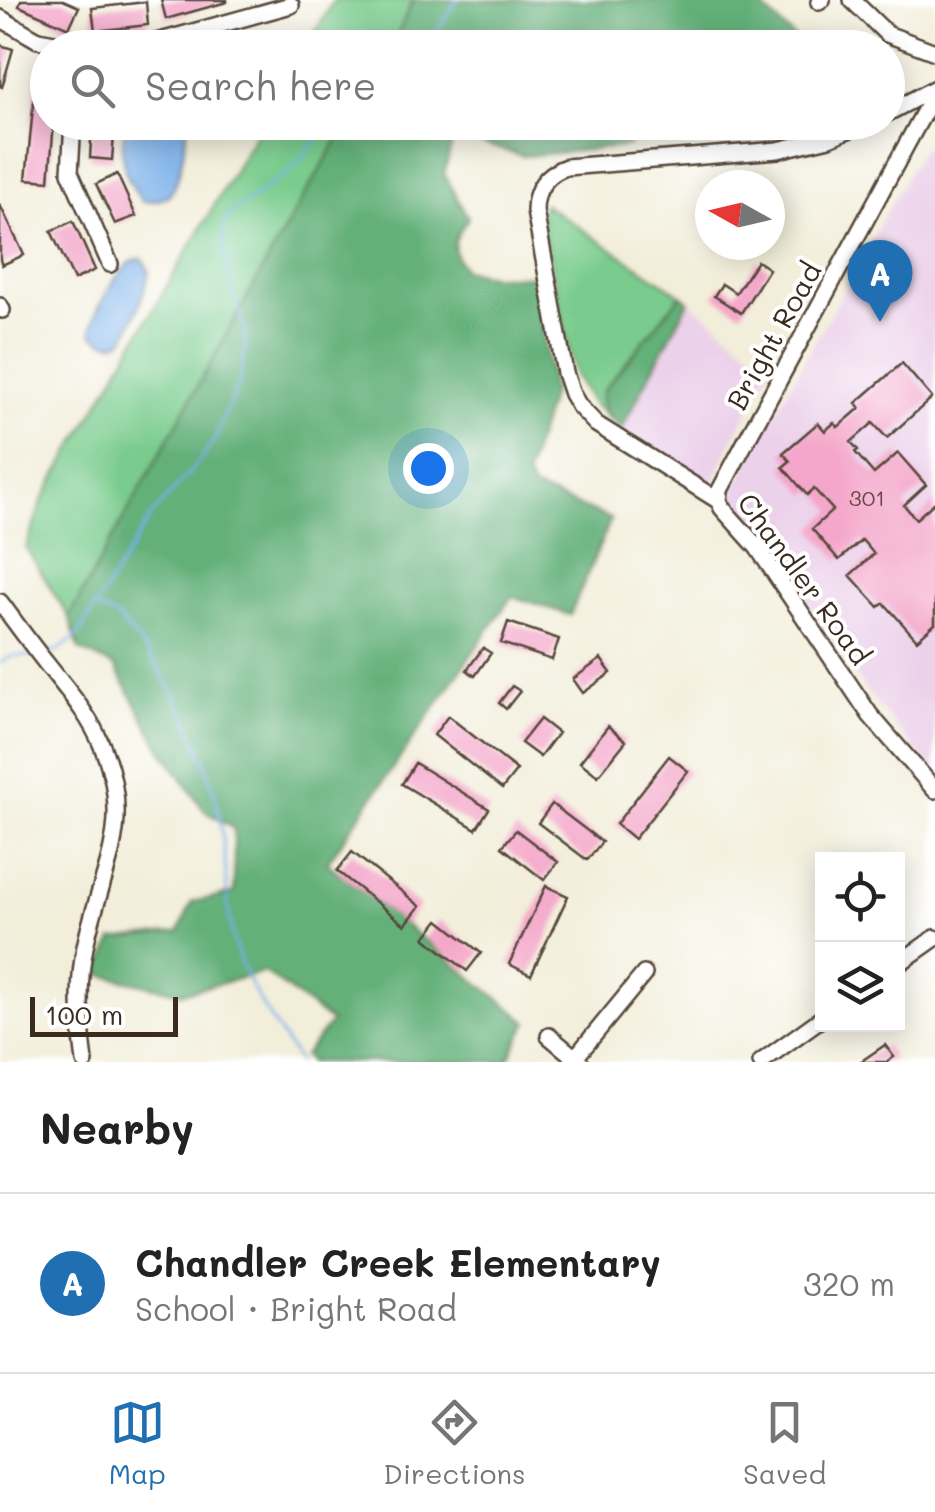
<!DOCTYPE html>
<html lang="en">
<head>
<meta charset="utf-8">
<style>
	body { margin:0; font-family:Mali,sans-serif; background:#f2f2f2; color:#222 }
	.controls { position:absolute; right:30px; bottom:30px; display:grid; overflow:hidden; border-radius:0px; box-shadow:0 5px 25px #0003 }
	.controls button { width:90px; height:90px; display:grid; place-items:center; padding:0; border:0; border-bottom:2px solid #e0e0e0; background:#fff; color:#222; font:50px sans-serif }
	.compass { position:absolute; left:695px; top:170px; width:90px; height:90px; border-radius:50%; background:#fff; box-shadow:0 5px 25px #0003; rotate:278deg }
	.scale { position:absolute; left:30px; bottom:25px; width:148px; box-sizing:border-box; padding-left:10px; border:5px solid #3b2a1e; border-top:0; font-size:28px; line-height:35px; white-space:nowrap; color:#3b2a1e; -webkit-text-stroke:8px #fff; paint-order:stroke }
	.you { position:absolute; left:428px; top:468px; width:35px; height:35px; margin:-25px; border:8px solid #fff; border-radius:50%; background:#1a73e8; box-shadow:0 0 0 15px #1a73e833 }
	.badge { display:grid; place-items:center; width:65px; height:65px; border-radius:50%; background:#1f6fb2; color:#fff; font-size:32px; font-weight:700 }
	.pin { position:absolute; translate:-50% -82px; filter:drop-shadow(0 2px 5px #0008) }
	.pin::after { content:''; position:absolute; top:52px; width:35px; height:30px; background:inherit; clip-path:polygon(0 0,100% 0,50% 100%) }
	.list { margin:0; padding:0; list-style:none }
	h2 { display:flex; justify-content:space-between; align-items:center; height:130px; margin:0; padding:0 40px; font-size:42px }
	h2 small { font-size:32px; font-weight:400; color:#767676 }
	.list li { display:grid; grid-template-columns:65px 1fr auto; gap:30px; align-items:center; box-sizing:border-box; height:180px; padding:0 40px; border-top:2px solid #e0e0e0 }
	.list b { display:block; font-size:38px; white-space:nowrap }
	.list p { margin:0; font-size:32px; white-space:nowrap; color:#767676 }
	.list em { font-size:32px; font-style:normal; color:#767676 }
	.icon { flex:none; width:55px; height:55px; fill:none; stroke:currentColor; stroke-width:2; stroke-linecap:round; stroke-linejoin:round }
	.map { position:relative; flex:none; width:935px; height:1062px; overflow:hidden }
	.search { position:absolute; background:#fff; box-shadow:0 5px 25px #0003; left:30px; right:30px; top:30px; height:110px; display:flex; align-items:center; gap:25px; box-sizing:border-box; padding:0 35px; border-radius:55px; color:#767676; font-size:38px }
	.sheet { height:310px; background:#fff }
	nav { display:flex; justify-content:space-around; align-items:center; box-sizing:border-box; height:140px; border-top:2px solid #e0e0e0; background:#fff; font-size:28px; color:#767676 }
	nav a { display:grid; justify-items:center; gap:5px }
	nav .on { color:#1f6fb2 }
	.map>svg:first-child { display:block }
	.built { fill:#ecd1ea }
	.green { fill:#7acc8e; stroke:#5a7b56; stroke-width:2.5 }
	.forest { fill:#63b079; stroke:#4f6d4c; stroke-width:2.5 }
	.water { fill:#7cb1ea; stroke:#5c6e84; stroke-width:2.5 }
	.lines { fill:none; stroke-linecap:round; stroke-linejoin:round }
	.stream { stroke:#7cb1ea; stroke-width:2.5 }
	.building { fill:#f4a7ca }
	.minor-casing { stroke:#56473a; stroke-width:20 }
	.minor { stroke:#fff; stroke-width:15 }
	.labels { text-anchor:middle; stroke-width:8; stroke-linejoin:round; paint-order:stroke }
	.number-label { font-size:22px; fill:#694949 }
	.street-label { font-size:28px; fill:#3b2a1e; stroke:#fff }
</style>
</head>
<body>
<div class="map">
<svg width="935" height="1062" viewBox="0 0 935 1062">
	<rect width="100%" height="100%" fill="#fff"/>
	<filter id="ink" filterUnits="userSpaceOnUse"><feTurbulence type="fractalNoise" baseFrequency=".01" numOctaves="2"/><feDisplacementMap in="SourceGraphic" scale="20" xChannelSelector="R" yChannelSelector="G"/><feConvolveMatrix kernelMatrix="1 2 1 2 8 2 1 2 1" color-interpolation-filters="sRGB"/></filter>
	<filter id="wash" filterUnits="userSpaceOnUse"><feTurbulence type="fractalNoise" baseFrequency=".0048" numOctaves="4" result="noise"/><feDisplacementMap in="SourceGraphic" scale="40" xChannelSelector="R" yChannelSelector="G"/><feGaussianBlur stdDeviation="2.25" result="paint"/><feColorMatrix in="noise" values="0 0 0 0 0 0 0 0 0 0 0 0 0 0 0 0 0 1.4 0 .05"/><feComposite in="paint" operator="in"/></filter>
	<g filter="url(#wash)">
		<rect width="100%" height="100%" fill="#f2eeda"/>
		<path class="built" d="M923 146 935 154V773L869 695 800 592 751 523 735 504 733 490Z
			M689 301 770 367 710 486 705 487 621 429Z"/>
		<path class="green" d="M334 0H413L392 47 306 48Z
			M262 123H348L296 210 69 617 26 548 43 499Z
			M544 204 681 295 603 391 601 402 610 420 592 403 575 375 540 217Z"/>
		<path class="forest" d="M413 0H755L804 47H392Z
			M348 123H630L629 146 523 156 454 135 444 174 468 218C453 242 448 245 464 270L495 276H535L552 391 526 475 533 488 611 519 570 615 512 596 327 863 528 1022 507 1062H310L304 1056 331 1022 265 972 182 993 98 974 113 940 179 932 192 902 234 893V829L204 810 162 750 115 667 79 649 69 617 296 210Z
			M743 123V122L842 123 817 132 743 142Z
			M681 295 689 301 621 429C608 419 601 408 603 391Z"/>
		<path class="water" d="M125 123H188C186 137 180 179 173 190 166 200 153 202 142 201 120 170 120 159 125 123Z
			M137 259H143L149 272C146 285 132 332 122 340 113 347 100 340 92 334 91 314 119 266 137 259Z"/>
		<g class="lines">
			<path class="stream" d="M418 48 441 26 457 0
				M96 608C103 611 111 614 117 618 130 629 142 645 152 659 189 713 216 776 223 842 227 878 226 914 236 948 248 989 276 1027 299 1062
				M44 653 59 650 78 635 151 516 197 464 214 441 239 382 245 350V329L231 284 222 243 224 226 231 213 290 171 332 122
				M0 663 12 656H32"/>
		</g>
		<g id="blocks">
			<path class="building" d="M21 0H63L79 7 69 28 19 6Z
				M161 0H227V2L166 19Z
				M146 2 148 25 95 31 92 8Z
				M0 45 13 49 2 87 0 86Z
				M37 67 48 68V122H54L49 181 26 179Z
				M92 122 115 123 112 160 90 158Z
				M117 174 136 216 115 224 96 184Z
				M0 205 24 255 2 265 0 260Z
				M73 221 95 270 74 280 51 231Z
				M757 261 769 269 741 313 714 296 722 284 736 293Z
				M902 363 932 398 887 438 873 423 851 442 858 450 855 452 874 474 898 453 926 485 904 505 916 519 935 502V624L917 640 884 603 879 607 850 575 874 554 862 540 839 560 812 529 833 510 814 489 807 495 783 467 790 461 783 453 818 423 825 431 834 423 838 427 860 408 856 403Z
				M508 622 559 639 552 660 501 643Z
				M483 648 491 653 475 676 467 670Z
				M601 659 611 673 583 693 573 679Z
				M512 686 520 691 506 709 499 703Z
				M448 716 517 770 502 789 434 735Z
				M540 719 558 733 540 757 521 743Z
				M608 726 626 741 598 776 580 762Z
				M669 756 688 771 634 839 616 824Z
				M415 763 489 809 476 829 402 784Z
				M552 804 602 842 587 860 538 823Z
				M516 830 558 862 544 880 502 847Z
				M352 852 420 906 405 925 337 871Z
				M546 886 568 896 531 975 509 964Z
				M439 920 481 953 467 971 425 938Z
				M885 1045 894 1057 887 1062H860Z"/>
		</g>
	</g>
	<g filter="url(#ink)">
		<use href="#blocks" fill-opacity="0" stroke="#56473a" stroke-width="2.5"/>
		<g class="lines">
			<defs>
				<path id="minor" d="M852 0 887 34 935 52
					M819 2 822 0
					M0 18 38 40 82 48
					M135 48 291 5
					M888 113 935 88
					M73 122 70 172 110 264
					M867 122 829 138 778 150 566 167C546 174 535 189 535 211L565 373 572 394 579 406 596 424 719 501 722 508 757 547 870 715 935 790
					M0 306 2 310
					M719 501 720 490 746 441 935 92
					M0 602C15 622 30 643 46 663 67 690 89 714 102 746 136 826 100 872 85 947 77 985 80 1024 85 1062
					M898 964 935 938
					M549 1036 580 1062
					M575 1058 644 974
					M761 1062 822 1018"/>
			</defs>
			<use href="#minor" class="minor-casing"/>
			<use href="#minor" class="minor"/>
		</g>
	</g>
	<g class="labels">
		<g class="number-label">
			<text x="867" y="506">301</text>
		</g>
		<g class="street-label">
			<text transform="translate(774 336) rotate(-61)" y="10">Bright Road</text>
			<text transform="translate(804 579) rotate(54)" y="10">Chandler Road</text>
		</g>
	</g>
</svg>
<div class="controls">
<button><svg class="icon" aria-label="locate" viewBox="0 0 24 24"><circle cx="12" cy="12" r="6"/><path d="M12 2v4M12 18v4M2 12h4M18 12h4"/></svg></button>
<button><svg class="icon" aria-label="layers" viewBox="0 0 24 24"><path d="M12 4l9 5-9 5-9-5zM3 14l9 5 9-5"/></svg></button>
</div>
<svg class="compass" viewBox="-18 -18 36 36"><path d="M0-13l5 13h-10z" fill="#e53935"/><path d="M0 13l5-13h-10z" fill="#767676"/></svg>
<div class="scale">100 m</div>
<div class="you"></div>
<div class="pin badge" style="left:880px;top:322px">A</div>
<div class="search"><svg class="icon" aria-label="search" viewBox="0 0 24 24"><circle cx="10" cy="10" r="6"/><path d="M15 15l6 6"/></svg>Search here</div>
</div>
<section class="sheet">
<h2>Nearby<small></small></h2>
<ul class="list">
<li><span class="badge">A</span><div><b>Chandler Creek Elementary</b><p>School · Bright Road</p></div><em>320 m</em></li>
</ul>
</section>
<nav>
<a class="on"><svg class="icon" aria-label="map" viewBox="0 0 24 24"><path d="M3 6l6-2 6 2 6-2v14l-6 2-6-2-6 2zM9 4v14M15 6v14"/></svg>Map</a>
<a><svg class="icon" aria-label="directions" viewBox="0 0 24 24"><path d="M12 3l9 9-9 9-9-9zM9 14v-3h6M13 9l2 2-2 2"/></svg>Directions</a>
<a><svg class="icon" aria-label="saved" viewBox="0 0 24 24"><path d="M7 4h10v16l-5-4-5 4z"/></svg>Saved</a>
</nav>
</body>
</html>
